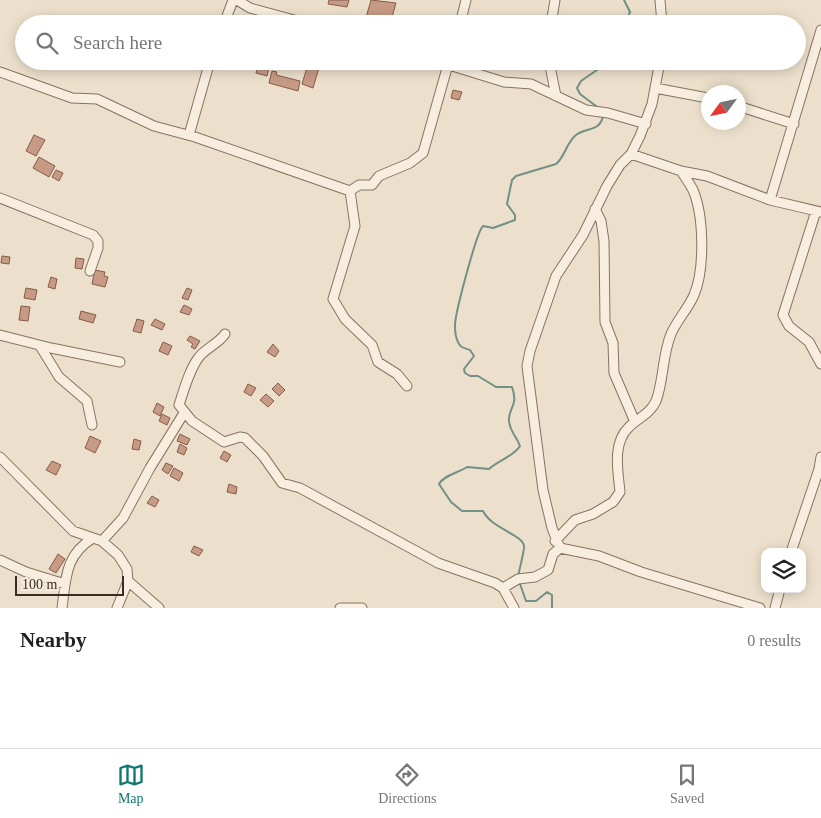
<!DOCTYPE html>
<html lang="en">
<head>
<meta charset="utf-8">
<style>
	body { margin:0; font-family:Georgia,serif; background:#f2f2f2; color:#222 }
	.controls { position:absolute; right:15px; bottom:15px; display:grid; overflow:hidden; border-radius:10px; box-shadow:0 2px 12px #0003 }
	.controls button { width:45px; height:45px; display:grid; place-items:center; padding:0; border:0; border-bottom:1px solid #e0e0e0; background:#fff; color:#222; font:25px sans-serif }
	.compass { position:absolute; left:701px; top:85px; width:45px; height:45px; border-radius:50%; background:#fff; box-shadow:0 2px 12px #0003; rotate:237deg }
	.scale { position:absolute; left:15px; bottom:12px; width:109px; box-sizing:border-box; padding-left:5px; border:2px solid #3a2c23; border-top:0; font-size:14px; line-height:18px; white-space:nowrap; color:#3a2c23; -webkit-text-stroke:4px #f4ebdb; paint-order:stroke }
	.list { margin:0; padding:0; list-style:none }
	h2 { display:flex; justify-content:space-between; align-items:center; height:65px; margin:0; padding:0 20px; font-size:21px }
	h2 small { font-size:16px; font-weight:400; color:#767676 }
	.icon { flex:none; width:28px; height:28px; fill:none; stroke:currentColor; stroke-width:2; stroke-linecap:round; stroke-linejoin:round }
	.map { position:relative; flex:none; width:821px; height:608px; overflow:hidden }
	.search { position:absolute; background:#fff; box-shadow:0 2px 12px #0003; left:15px; right:15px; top:15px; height:55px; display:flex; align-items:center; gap:12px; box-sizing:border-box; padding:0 18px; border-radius:28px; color:#767676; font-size:19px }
	.sheet { height:140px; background:#fff }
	nav { display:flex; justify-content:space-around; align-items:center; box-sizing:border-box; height:70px; border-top:1px solid #e0e0e0; background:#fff; font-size:14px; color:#767676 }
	nav a { display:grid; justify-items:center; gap:2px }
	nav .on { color:#0f766e }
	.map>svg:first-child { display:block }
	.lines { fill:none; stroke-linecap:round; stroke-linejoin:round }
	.stream { stroke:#729086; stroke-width:2 }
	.building { fill:#c79a85; stroke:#865b48 }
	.street-casing { stroke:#887261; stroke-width:11 }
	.street { stroke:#f7eedf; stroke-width:9 }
</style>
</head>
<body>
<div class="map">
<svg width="821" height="608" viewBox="0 0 821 608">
	<rect width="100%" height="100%" fill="#ece0cc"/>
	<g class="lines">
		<path class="stream" d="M624 0 630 12 625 24
			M600 109 580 94 577 88 581 81 610 61
			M518 577C519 571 525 548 524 546 522 534 492 529 483 511H462L451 502 439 484C444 475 458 473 467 467L489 469C499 460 514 456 520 446 517 437 510 432 509 421 508 407 519 407 512 387H496L478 376H470L465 373 464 369 474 356 470 350C465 348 460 348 458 342 456 338 455 331 455 327 454 316 477 231 483 226L493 228 515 220V215L507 204 512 180 516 176 556 164C565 157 566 143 576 135 586 127 600 132 603 116
			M519 581 526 601H536L547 592 552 595V608"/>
	</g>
	<path class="building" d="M329 0H349L347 7 328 4Z
		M371 0 396 3 390 24 365 21Z
		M260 61H271L267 76 256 73Z
		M309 61H321L313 88 302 84Z
		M272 71 277 72 276 75 300 81 298 91 269 83Z
		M453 90 462 92 459 100 451 98Z
		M34 135 45 140 36 156 26 151Z
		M39 157 55 166 49 177 33 168Z
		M56 170 63 173 59 181 52 177Z
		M2 256 10 257 9 264 1 263Z
		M76 258 84 259 82 269 75 268Z
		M95 270 105 272 104 276 108 277 105 287 92 284Z
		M51 277 57 279 55 289 48 287Z
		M26 288 37 290 35 300 24 298Z
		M187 288 192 290 188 300 182 298Z
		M184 305 192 309 189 315 180 312Z
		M21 306 30 307 28 321 19 320Z
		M81 311 96 315 93 323 79 319Z
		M137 319 144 321 141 333 133 331Z
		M155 319 165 324 162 330 151 325Z
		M190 336 200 341 195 349 191 347 193 344 187 340Z
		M163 342 172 346 168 355 159 351Z
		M273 344 279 351 275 357 267 352Z
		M278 383 285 390 279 396 272 389Z
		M248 384 256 388 251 396 244 392Z
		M266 394 274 401 268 407 260 400Z
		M157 403 164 407 160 416 153 412Z
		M162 414 170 418 167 425 159 421Z
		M180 434 190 439 187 445 177 441Z
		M90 436 101 441 95 453 85 448Z
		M134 439 141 441 139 450 132 449Z
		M180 444 187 448 184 455 177 452Z
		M224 451 231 455 227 462 220 458Z
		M52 461 61 465 56 475 46 470Z
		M166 463 173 466 168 474 162 470Z
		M174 468 183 473 179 481 170 476Z
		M229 484 237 487 236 494 227 492Z
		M152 496 159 500 155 507 147 503Z
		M194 546 203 550 199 556 191 552Z
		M58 554 65 559 56 573 49 569Z"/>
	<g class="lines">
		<defs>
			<path id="street" d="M237 0 250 8 309 24
				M660 0 662 24
				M224 24 233 0
				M460 24 466 0
				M551 24 555 0
				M549 61 556 96
				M660 61 652 104 640 136 631 154 620 165 607 186 583 235 556 276 530 351 527 366 543 490 552 528 560 548 599 556 641 572 760 608
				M449 65 504 82 531 84 586 110 608 113 646 124
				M0 72 72 98 97 99 154 126 195 137 350 191
				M655 88 708 98
				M738 106 794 124
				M189 135 210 61
				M631 154 681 171 707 176 770 200 821 212
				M350 191 355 226 333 299 345 319 372 345 378 362 397 374 407 386
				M350 191 359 185H372L379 176 410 163 423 153 449 61
				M0 198 93 235 98 241V248L90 271
				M770 200 821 30
				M595 209 601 221 604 241 605 322 613 343 614 373 635 422
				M816 211 783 315 789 326 809 342 821 364
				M225 334C218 344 206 348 199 357 189 370 184 390 179 405L192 421 224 442 240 437 245 438 263 456 282 483 300 488 438 563 495 583 503 588 514 608
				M0 335 51 348 120 362
				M40 346 59 377 87 401 92 425
				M0 457 73 531 102 541 118 555 127 569 128 581 117 608
				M102 541 123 518 150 468 184 413
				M555 541 575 520 593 514 613 502 620 492C618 471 612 443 629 427 638 418 650 414 656 401 664 380 662 356 671 334 677 320 688 309 694 295 705 269 704 216 693 190 690 184 685 177 681 171
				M791 552 819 469 821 457
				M0 560 26 572 65 584
				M128 581 159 608
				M503 588 518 579 535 577 548 570 553 554 560 548
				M62 608C66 578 65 555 93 538
				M340 608H362
				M775 608 780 589"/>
		</defs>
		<use href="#street" class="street-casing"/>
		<use href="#street" class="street"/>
	</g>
</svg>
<div class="controls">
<button><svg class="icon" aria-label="layers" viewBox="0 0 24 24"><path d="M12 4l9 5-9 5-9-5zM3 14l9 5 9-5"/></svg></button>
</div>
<svg class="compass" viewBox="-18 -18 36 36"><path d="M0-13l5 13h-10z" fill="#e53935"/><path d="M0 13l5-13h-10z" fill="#767676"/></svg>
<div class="scale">100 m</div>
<div class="search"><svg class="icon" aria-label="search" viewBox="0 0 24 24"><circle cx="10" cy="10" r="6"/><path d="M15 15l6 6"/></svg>Search here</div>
</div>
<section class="sheet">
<h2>Nearby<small>0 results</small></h2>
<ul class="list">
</ul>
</section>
<nav>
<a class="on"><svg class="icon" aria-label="map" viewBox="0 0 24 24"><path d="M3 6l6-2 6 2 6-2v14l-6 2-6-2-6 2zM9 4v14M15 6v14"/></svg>Map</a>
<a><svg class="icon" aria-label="directions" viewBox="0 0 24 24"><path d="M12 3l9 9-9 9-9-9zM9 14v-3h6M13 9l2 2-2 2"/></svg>Directions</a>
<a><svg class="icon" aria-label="saved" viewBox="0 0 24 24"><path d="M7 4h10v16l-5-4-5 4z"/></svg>Saved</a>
</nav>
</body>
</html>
